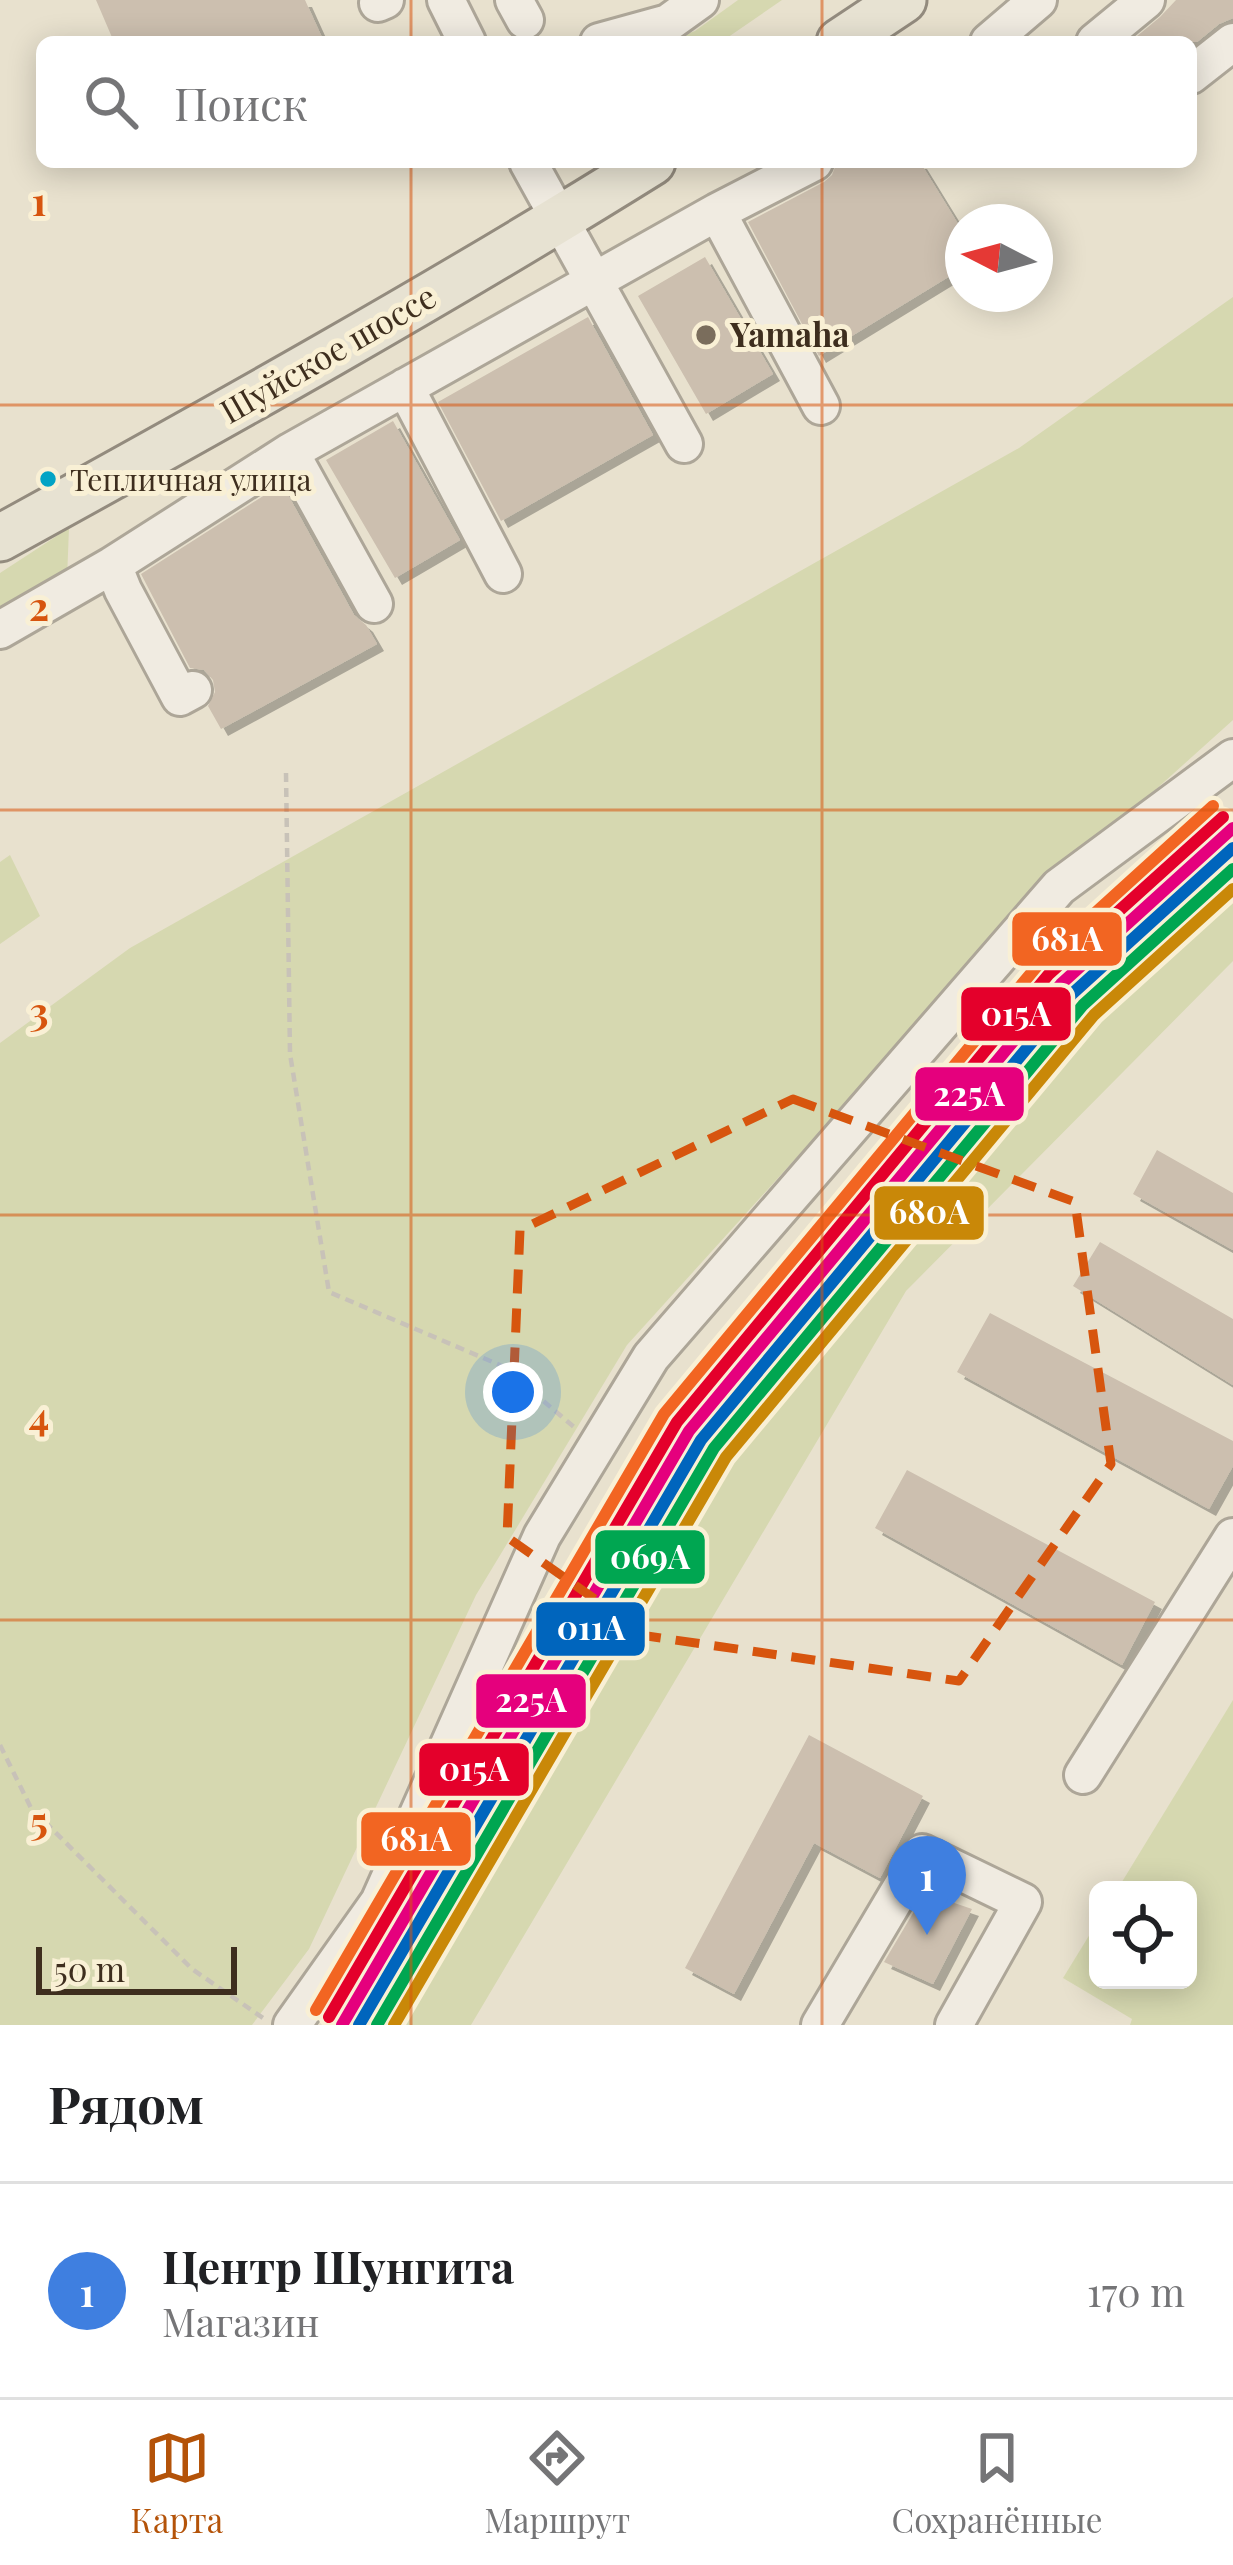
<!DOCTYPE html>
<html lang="ru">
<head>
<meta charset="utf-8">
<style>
	body { margin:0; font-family:"Playfair Display",serif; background:#f6f6f6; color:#202124 }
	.controls { position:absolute; right:36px; bottom:36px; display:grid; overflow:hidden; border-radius:18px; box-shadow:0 6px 30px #0003 }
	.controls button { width:108px; height:108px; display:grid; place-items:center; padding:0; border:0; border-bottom:3px solid #e0e0e0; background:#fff; color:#202124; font:60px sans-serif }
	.compass { position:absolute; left:945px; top:204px; width:108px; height:108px; border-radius:50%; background:#fff; box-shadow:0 6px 30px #0003; rotate:276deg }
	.scale { position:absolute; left:36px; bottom:30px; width:201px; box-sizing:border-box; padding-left:12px; border:6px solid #3e2e1e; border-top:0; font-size:33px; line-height:42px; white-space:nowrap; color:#3e2e1e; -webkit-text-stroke:9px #f9f0d5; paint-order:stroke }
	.you { position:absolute; left:513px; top:1392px; width:42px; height:42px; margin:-30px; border:9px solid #fff; border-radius:50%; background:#1a73e8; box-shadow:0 0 0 18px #1a73e833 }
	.badge { display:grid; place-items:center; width:78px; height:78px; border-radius:50%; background:#b45309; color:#fff; font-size:39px; font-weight:700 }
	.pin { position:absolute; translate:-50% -99px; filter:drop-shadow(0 3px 6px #0008) }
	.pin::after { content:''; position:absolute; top:63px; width:42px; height:36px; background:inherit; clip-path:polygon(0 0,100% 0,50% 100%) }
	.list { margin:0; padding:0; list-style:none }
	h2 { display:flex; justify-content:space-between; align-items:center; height:156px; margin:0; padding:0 48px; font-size:51px }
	h2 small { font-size:39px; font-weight:400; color:#757577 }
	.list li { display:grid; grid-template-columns:78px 1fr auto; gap:36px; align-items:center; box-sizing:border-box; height:216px; padding:0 48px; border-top:3px solid #e0e0e0 }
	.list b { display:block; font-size:45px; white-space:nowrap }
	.list p { margin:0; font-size:39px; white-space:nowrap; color:#757577 }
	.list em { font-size:39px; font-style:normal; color:#757577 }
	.icon { flex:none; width:66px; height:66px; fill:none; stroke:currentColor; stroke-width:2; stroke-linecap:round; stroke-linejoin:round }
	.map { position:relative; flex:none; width:1233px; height:2025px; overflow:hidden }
	.search { position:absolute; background:#fff; box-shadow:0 6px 30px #0003; left:36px; right:36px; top:36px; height:132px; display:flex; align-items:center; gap:30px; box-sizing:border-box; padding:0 42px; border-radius:18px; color:#757577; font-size:45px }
	.sheet { height:372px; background:#fff }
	nav { display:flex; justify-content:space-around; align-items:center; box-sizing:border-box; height:168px; border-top:3px solid #e0e0e0; background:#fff; font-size:33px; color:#757577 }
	nav a { display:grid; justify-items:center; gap:6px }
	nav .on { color:#b45309 }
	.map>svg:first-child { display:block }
	.green { fill:#d6d8b0 }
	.building { fill:#ccbfaf; filter:url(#shadow) }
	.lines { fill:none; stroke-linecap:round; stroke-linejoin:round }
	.minor-casing { stroke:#ada698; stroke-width:42 }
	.major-casing { stroke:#938b7e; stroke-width:51 }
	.path { stroke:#c8c2b8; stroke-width:4.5; stroke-dasharray:9 6; stroke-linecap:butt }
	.minor { stroke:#f0ebe1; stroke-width:36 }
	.major { stroke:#e7e2d2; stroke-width:45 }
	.rail-1-casing { stroke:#f9f0d5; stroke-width:21 }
	.rail-2-casing { stroke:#f9f0d5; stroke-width:21 }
	.rail-3-casing { stroke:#f9f0d5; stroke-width:21 }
	.rail-4-casing { stroke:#f9f0d5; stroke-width:21 }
	.rail-5-casing { stroke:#f9f0d5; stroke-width:21 }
	.rail-6-casing { stroke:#f9f0d5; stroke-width:21 }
	.rail-1 { stroke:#e5007d; stroke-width:12 }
	.rail-2 { stroke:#0065bd; stroke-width:12 }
	.rail-3 { stroke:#e4002b; stroke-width:12 }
	.rail-4 { stroke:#00a651; stroke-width:12 }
	.rail-5 { stroke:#f26522; stroke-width:12 }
	.rail-6 { stroke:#c98808; stroke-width:12 }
	.marked { fill:none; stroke:#d7550e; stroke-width:9; stroke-dasharray:24 15; stroke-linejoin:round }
	.grid { fill:none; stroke:#d7550e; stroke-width:3; stroke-opacity:0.55 }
	.poi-dot { fill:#7a6d5c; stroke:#f9f0d5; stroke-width:4.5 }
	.bus-dot { fill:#03a3c5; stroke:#f9f0d5; stroke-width:4.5 }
	.labels { text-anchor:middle; stroke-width:10; stroke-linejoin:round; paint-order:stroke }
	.bus-label { font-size:30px; fill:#3e2e1e; stroke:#f9f0d5; text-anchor:start }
	.poi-label { font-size:33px; font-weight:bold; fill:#3e2e1e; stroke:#f9f0d5; text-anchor:start }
	.street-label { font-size:33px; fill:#3e2e1e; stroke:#f9f0d5 }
	.grid-label { font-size:39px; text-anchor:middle; font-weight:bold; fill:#d7550e; stroke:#f9f0d5; stroke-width:10; stroke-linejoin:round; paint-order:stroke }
	.line-badge { stroke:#f9f0d5; stroke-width:4.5 }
	.badge-label { font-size:33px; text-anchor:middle; font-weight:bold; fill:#fff }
</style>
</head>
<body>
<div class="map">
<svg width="1233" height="2025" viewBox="0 0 1233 2025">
	<defs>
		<filter id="shadow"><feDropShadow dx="7" dy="7" stdDeviation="0" flood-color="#0004"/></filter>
	</defs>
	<rect width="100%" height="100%" fill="#e8e1ce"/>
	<path class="green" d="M738 0H782L721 42H664L695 31Z
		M1233 297V720L1014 917 627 1345 476 1595 309 1949 252 2025H0V1043L130 948 1019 448Z
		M69 528 67 579 0 618V573Z
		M10 855 40 916 0 944V862Z
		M1233 856V961L906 1291 471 2025H371L712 1443 1071 1000Z
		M1233 1700V2025H1130L1132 2019 1063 1978 1098 1921V1980H1188V1890H1117Z"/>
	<path class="building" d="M96 0H305L324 42H114Z
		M1176 0H1233V18L1219 24 1197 42H1130L1160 17Z
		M843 162H920L963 232V268L819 356 748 222 824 182 832 175 835 167Z
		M705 257 773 374 706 414 638 296Z
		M588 317 653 435 501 521 438 402Z
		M393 421 460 540 395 578 326 460Z
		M282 484 354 615 366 625 377 644 221 729 208 706 215 692 213 680 204 670 190 668 141 574Z
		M1157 1150 1233 1193V1250L1133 1194Z
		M1100 1242 1233 1319V1385L1073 1286Z
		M990 1313 1233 1441V1466L1209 1509 957 1372Z
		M907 1470 1155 1602 1122 1665 875 1528Z
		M809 1735 923 1796 880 1878 814 1843 734 1994 685 1968Z
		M925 1893 972 1909 933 1984 884 1962Z"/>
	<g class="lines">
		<defs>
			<path id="minor" d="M446 0 467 42
				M514 0 525 20
				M378 3 385 0
				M599 42 668 23 700 0
				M989 42 1038 0
				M1095 42 1146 0
				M1191 75 1233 42
				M528 162 684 444
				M717 212 821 406
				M405 387 503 574
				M290 452 374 604
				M113 565 123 590 180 697 193 690
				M0 630 113 565 290 452 717 212 814 162
				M1083 1775 1233 1537
				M292 2025 379 1902 542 1536 651 1357 1059 887 1233 758
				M820 2025 922 1853 1023 1902 954 2025"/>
			<path id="major" d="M840 42 903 0
				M0 538C220 417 439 295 652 162"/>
		</defs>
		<use href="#minor" class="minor-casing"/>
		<use href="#major" class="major-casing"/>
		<path class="path" d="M286 773 290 1054 329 1292 502 1366 574 1427
			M0 1745 31 1808 192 1969 263 2018"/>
		<use href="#minor" class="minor"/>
		<use href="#major" class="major"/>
		<defs>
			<path id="rail-1" d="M342 2025 689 1431 1061 984 1233 828"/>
			<path id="rail-2" d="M359 2025 701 1440 1072 994 1233 848"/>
			<path id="rail-3" d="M329 2017 677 1422 1049 974 1223 817"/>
			<path id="rail-4" d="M377 2025 714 1448 1083 1005 1233 869"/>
			<path id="rail-5" d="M316 2010 664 1414 1038 965 1213 806"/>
			<path id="rail-6" d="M394 2025 726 1457 1094 1015 1233 889"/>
		</defs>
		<use href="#rail-1" class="rail-1-casing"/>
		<use href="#rail-2" class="rail-2-casing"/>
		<use href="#rail-3" class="rail-3-casing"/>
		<use href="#rail-4" class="rail-4-casing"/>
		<use href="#rail-5" class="rail-5-casing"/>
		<use href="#rail-6" class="rail-6-casing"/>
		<use href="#rail-1" class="rail-1"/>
		<use href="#rail-2" class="rail-2"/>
		<use href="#rail-3" class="rail-3"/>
		<use href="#rail-4" class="rail-4"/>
		<use href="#rail-5" class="rail-5"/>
		<use href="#rail-6" class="rail-6"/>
	</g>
	<path class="marked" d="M793 1099 1075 1202 1111 1464 959 1681 647 1636 507 1537 520 1230Z"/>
	<path class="grid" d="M411 0V42M822 0V42M411 162V2025M822 162V2025M0 405H1233M0 810H1233M0 1215H1233M0 1620H1233"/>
	<circle class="poi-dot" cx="706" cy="335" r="12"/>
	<circle class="bus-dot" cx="48" cy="479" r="10"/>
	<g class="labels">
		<g class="bus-label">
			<text x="70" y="491">Тепличная улица</text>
		</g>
		<g class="poi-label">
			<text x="730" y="347">Yamaha</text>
		</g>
		<g class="street-label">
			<text transform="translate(328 354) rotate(-30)" y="12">Шуйское шоссе</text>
		</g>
	</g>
	<g class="grid-label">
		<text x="39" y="216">1</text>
		<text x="39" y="621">2</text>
		<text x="39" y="1026">3</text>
		<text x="39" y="1431">4</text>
		<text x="39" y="1836">5</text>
	</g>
	<g class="line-badge">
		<rect x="1010" y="910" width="114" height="58" rx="12" fill="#f26522"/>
		<rect x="959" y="985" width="114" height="58" rx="12" fill="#e4002b"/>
		<rect x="913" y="1065" width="113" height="58" rx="12" fill="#e5007d"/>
		<rect x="872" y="1184" width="114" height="58" rx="12" fill="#c98808"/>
		<rect x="593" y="1528" width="114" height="58" rx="12" fill="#00a651"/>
		<rect x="534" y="1600" width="113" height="58" rx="12" fill="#0065bd"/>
		<rect x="474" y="1672" width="114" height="58" rx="12" fill="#e5007d"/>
		<rect x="417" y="1741" width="114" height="57" rx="12" fill="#e4002b"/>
		<rect x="359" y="1810" width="114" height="58" rx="12" fill="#f26522"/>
	</g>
	<g class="badge-label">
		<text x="1067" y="951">681А</text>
		<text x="1016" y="1026">015А</text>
		<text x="969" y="1106">225А</text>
		<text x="929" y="1224">680А</text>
		<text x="650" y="1569">069А</text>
		<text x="591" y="1640">011А</text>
		<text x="531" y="1712">225А</text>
		<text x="474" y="1781">015А</text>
		<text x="416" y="1851">681А</text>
	</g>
</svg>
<div class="controls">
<button><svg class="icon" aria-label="locate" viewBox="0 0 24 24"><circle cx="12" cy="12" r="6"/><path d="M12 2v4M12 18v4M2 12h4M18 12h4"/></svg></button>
</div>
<svg class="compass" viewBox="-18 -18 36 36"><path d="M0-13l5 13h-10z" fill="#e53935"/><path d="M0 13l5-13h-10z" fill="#757577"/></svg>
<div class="scale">50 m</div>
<div class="you"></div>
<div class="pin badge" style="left:927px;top:1935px;background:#3f7fe0">1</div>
<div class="search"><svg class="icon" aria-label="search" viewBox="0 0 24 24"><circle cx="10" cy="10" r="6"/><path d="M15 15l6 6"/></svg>Поиск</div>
</div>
<section class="sheet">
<h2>Рядом<small></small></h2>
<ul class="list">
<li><span class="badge" style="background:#3f7fe0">1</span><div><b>Центр Шунгита</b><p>Магазин</p></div><em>170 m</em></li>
</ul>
</section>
<nav>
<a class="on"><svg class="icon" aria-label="map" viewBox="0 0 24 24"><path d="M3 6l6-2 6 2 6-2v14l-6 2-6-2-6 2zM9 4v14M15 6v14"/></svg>Карта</a>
<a><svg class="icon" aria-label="directions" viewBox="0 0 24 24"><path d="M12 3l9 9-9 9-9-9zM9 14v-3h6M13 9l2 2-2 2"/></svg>Маршрут</a>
<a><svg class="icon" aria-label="saved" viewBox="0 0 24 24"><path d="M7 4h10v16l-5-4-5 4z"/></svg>Сохранённые</a>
</nav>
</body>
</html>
